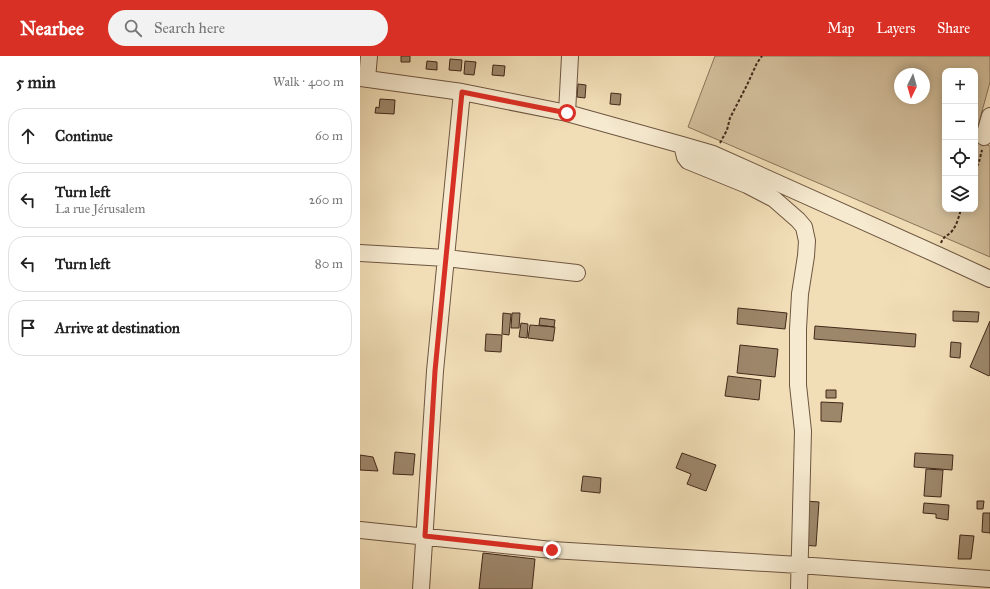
<!DOCTYPE html>
<html lang="en">
<head>
<meta charset="utf-8">
<style>
	body { margin:0; font-family:"IM FELL Great Primer",serif; background:#f2f2f2; color:#222 }
	.controls { position:absolute; right:12px; top:12px; display:grid; overflow:hidden; border-radius:8px; box-shadow:0 2px 10px #0003 }
	.controls button { width:36px; height:36px; display:grid; place-items:center; padding:0; border:0; border-bottom:1px solid #e0e0e0; background:#fff; color:#222; font:20px sans-serif }
	.compass { position:absolute; left:534px; top:12px; width:36px; height:36px; border-radius:50%; background:#fff; box-shadow:0 2px 10px #0003; rotate:185deg }
	.stop { position:absolute; width:12px; height:12px; margin:-9px; border:3px solid #d93025; border-radius:50%; background:#fff }
	.stop.end { background:#d93025; border-color:#fff; box-shadow:0 1px 4px #0008 }
	.list { margin:0; padding:0; list-style:none }
	h2 { display:flex; justify-content:space-between; align-items:center; height:52px; margin:0; padding:0 16px; font-size:17px }
	h2 small { font-size:13px; font-weight:400; color:#767676 }
	.list li { display:grid; grid-template-columns:26px 1fr auto; gap:12px; align-items:center; box-sizing:border-box; height:56px; margin:0 8px 8px; padding:0 8px; border:1px solid #e0e0e0; border-radius:16px }
	.list b { display:block; font-size:15px; white-space:nowrap }
	.list p { margin:0; font-size:13px; white-space:nowrap; color:#767676 }
	.list em { font-size:13px; font-style:normal; color:#767676 }
	.icon { flex:none; width:22px; height:22px; fill:none; stroke:currentColor; stroke-width:2; stroke-linecap:round; stroke-linejoin:round }
	.map { position:relative; flex:none; width:630px; height:533px; overflow:hidden }
	header { display:flex; align-items:center; gap:24px; box-sizing:border-box; height:56px; padding:0 20px; background:#d93025; color:#fff }
	header strong { font-size:19px }
	nav { display:flex; gap:22px; margin-inline-start:auto; font-size:14px }
	.search { width:280px; height:36px; background:#f2f2f2; display:flex; align-items:center; gap:10px; box-sizing:border-box; padding:0 14px; border-radius:22px; color:#767676; font-size:15px }
	main { display:flex }
	aside { flex:1; background:#fff }
	.map>svg:first-child { display:block }
	.green { fill:#d3bf9c; stroke:#8a745a; fill-rule:evenodd }
	.building { fill:#9d876b; stroke:#422919 }
	.lines { fill:none; stroke-linecap:round; stroke-linejoin:round }
	.minor-casing { stroke:#6e5640; stroke-width:18 }
	.path { stroke:#422919; stroke-width:2; stroke-dasharray:3 2; stroke-linecap:butt }
	.minor { stroke:#f6ead0; stroke-width:16 }
	.route { stroke:#d93025; stroke-width:5 }
</style>
</head>
<body>
<header>
<strong>Nearbee</strong>
<div class="search"><svg class="icon" aria-label="search" viewBox="0 0 24 24"><circle cx="10" cy="10" r="6"/><path d="M15 15l6 6"/></svg>Search here</div>
<nav><a>Map</a><a>Layers</a><a>Share</a></nav>
</header>
<main>
<aside>
<h2>5 min<small>Walk · 400 m</small></h2>
<ul class="list">
<li><svg class="icon" aria-label="ahead" viewBox="0 0 24 24"><path d="M12 20V5M6 11l6-6 6 6"/></svg><div><b>Continue</b></div><em>60 m</em></li>
<li><svg class="icon" aria-label="left" viewBox="0 0 24 24"><path d="M17 20v-9H6M10 6l-5 5 5 5"/></svg><div><b>Turn left</b><p>La rue Jérusalem</p></div><em>260 m</em></li>
<li><svg class="icon" aria-label="left" viewBox="0 0 24 24"><path d="M17 20v-9H6M10 6l-5 5 5 5"/></svg><div><b>Turn left</b></div><em>80 m</em></li>
<li><svg class="icon" aria-label="arrive" viewBox="0 0 24 24"><path d="M6 21V4h12l-3 4 3 4H6"/></svg><div><b>Arrive at destination</b></div></li>
</ul>
</aside>
<div class="map">
<svg width="630" height="533" viewBox="0 0 630 533">
	<rect width="100%" height="100%" fill="#f1deb7"/>
	<filter id="stains"><feTurbulence type="fractalNoise" baseFrequency=".005" numOctaves="4"/><feColorMatrix values="0 0 0 0 .2 0 0 0 0 .09 0 0 0 0 .02 0 0 0 .5 -.17"/></filter>
	<radialGradient id="worn" r=".72"><stop offset=".6" stop-color="#630" stop-opacity="0"/><stop offset="1" stop-color="#630" stop-opacity=".3"/></radialGradient>
	<path class="green" d="M355 0H630V26L615 81V15H585V153H615V85L630 90V201L328 71ZM540 18H564V42H540Z"/>
	<path class="building" d="M41 0H50V6H41Z
		M90 3 102 4 101 15 89 14Z
		M67 5 77 6V14L66 13Z
		M105 5 116 6 114 19 104 18Z
		M133 9 145 10 144 20 132 19Z
		M218 28 226 29 225 42 217 41Z
		M251 37 261 38 260 49 250 48Z
		M20 43 35 44 34 58 15 57 16 51 19 52Z
		M378 252 427 257 425 273 377 268Z
		M593 255 619 256 618 266 593 265Z
		M143 257 151 258 149 279 142 278Z
		M152 257H160L159 272H151Z
		M180 262 195 264 194 271 179 269Z
		M630 265V318L629 320 610 311Z
		M161 267 168 268 167 282 159 281Z
		M170 269 195 271 193 285 168 282Z
		M455 270 556 278 555 291 454 283Z
		M126 278 142 279 141 296 125 295Z
		M591 286 601 287 600 302 590 301Z
		M380 289 418 293 415 321 377 317Z
		M368 320 401 324 399 344 365 340Z
		M466 334H476V342H466Z
		M461 346 483 347 481 366 461 365Z
		M35 396 55 398 53 419 33 418Z
		M322 397 356 409 346 435 327 428 331 418 316 412Z
		M555 397 593 399 592 414 554 411Z
		M0 399 13 401 18 415 0 414Z
		M566 413 583 414 581 441 564 440Z
		M223 420 241 422 240 437 221 435Z
		M445 445 459 446 456 490 440 489Z
		M617 445H624L623 453H617Z
		M564 447 589 449 588 464 576 462V458L563 457Z
		M623 457H630V477L622 476Z
		M600 479 614 480 611 503H598Z
		M123 497 175 503 172 533H119Z"/>
	<g class="lines">
		<defs>
			<path id="minor" d="M0 22 102 36 207 57 322 89 353 98 578 199 630 223
				M7 23 9 0
				M207 57 210 0
				M624 81 630 60
				M322 89 325 101 328 105 387 129 414 143 438 164 444 171 447 185 446 200 440 238 438 273V329L443 375 439 533
				M0 197 86 202 217 217
				M0 474 192 494 439 509 630 523
				M61 533 75 315 102 36"/>
		</defs>
		<use href="#minor" class="minor-casing"/>
		<path class="path" d="M360 87 367 74 370 62 387 29 397 7 402 0
			M615 115 619 106 622 94
			M581 187C584 179 587 181 592 175 597 169 599 160 601 153"/>
		<use href="#minor" class="minor"/>
	</g>
	<g class="lines">
		<path class="route" d="M192 494 65 480 75 315 102 36 207 57"/>
	</g>
	<rect width="100%" height="100%" filter="url(#stains)"/>
	<rect width="100%" height="100%" fill="url(#worn)"/>
</svg>
<div class="controls">
<button>+</button>
<button>−</button>
<button><svg class="icon" aria-label="locate" viewBox="0 0 24 24"><circle cx="12" cy="12" r="6"/><path d="M12 2v4M12 18v4M2 12h4M18 12h4"/></svg></button>
<button><svg class="icon" aria-label="layers" viewBox="0 0 24 24"><path d="M12 4l9 5-9 5-9-5zM3 14l9 5 9-5"/></svg></button>
</div>
<svg class="compass" viewBox="-18 -18 36 36"><path d="M0-13l5 13h-10z" fill="#e53935"/><path d="M0 13l5-13h-10z" fill="#767676"/></svg>
<div class="stop" style="left:207px;top:57px"></div>
<div class="stop end" style="left:192px;top:494px"></div>
</div>
</main>
</body>
</html>
